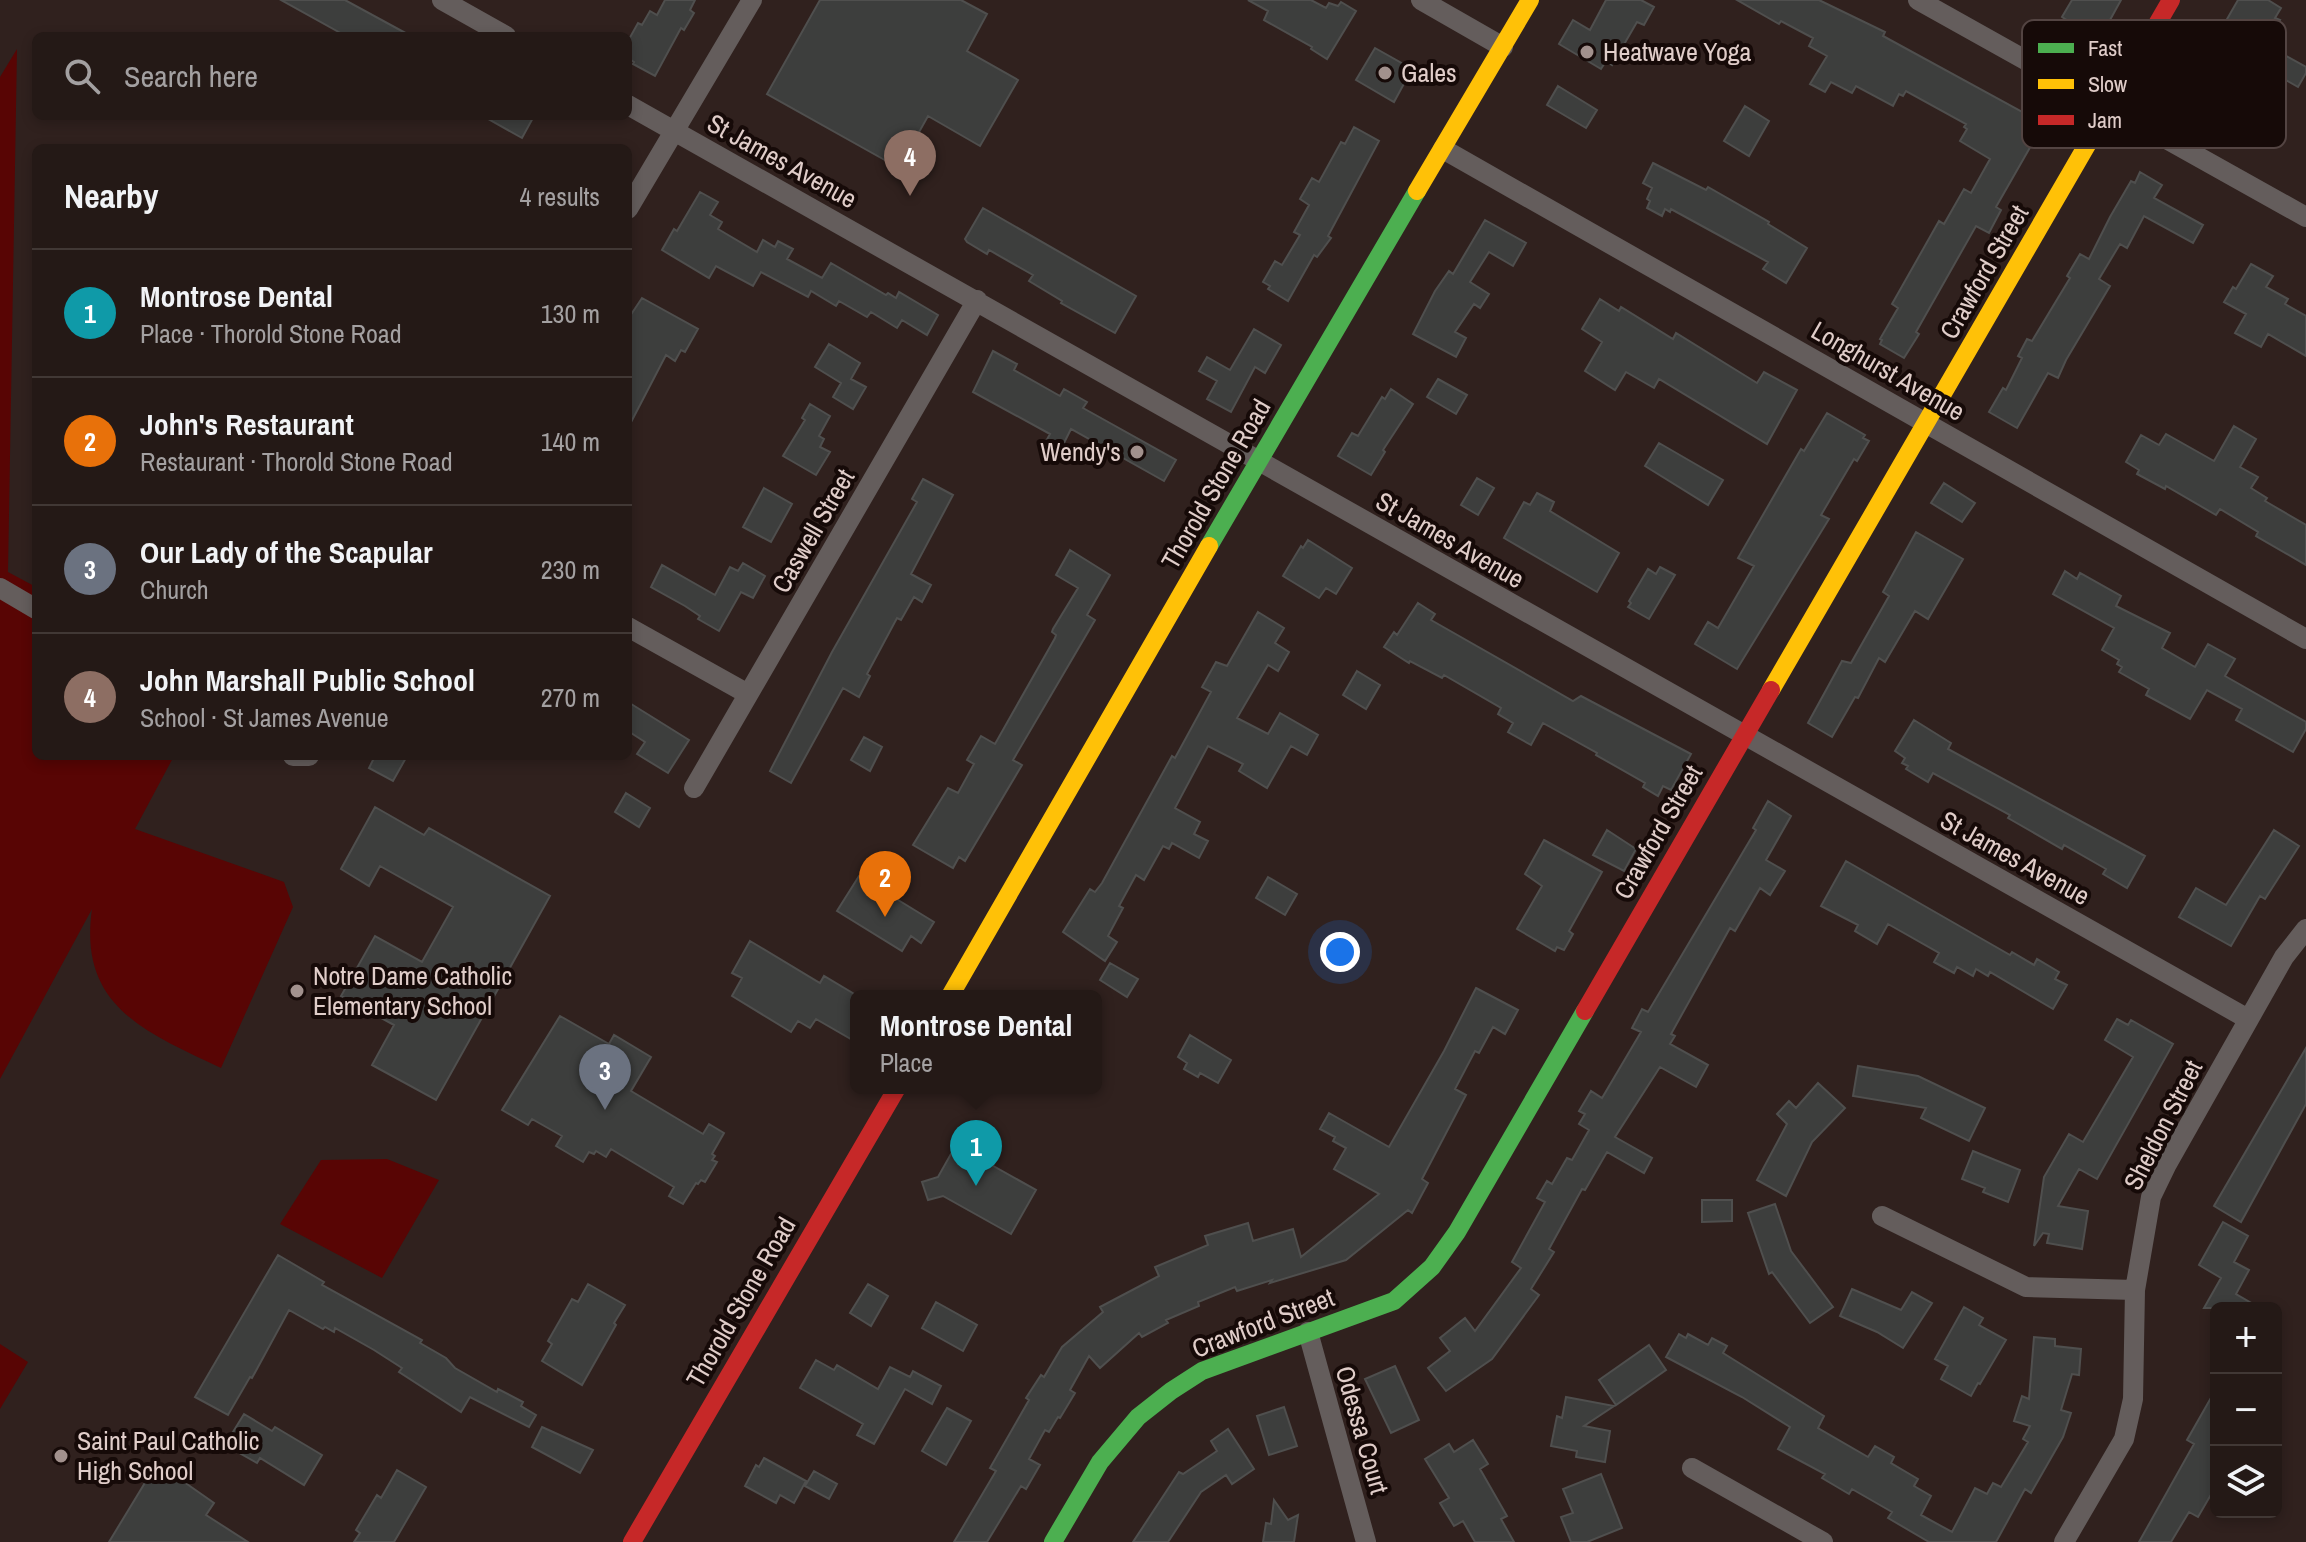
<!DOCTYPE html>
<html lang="en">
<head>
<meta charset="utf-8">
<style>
	body { margin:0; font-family:"Archivo Narrow",sans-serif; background:#302623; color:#f1f3f6 }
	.controls { position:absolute; right:24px; bottom:24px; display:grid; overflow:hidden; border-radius:12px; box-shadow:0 4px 12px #0003 }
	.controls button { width:72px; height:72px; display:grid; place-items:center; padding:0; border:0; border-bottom:2px solid #413835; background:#241916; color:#f1f3f6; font:40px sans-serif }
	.you { position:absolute; left:1340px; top:952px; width:28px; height:28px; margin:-20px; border:6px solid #fff; border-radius:50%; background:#1a73e8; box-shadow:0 0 0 12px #1a73e833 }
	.badge { display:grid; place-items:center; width:52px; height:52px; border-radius:50%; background:#a2918d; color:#fff; font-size:26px; font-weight:700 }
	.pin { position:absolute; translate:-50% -66px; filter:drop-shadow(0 2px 4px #0008) }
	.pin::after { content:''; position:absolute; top:42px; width:28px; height:24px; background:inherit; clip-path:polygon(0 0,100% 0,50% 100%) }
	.popup { position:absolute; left:850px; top:990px; width:252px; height:104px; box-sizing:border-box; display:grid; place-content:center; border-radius:12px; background:#241916; filter:drop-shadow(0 2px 6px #0005); font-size:26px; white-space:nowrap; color:#a3a0a1 }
	.popup b { font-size:30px; color:#f1f3f6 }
	.popup::after { content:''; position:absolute; left:50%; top:100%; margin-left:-16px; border:16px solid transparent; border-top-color:#241916 }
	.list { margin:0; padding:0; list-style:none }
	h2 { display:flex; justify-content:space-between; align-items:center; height:104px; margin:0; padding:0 32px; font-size:34px }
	h2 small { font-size:26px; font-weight:400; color:#a3a0a1 }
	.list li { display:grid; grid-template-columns:52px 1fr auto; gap:24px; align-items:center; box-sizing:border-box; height:128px; padding:0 32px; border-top:2px solid #413835 }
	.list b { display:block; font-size:30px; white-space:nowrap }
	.list p { margin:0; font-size:26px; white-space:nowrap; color:#a3a0a1 }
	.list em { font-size:26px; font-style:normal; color:#a3a0a1 }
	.icon { flex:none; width:44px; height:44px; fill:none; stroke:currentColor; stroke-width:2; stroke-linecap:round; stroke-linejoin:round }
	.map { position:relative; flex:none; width:2306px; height:1542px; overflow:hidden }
	.search { position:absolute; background:#241916; box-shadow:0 4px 12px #0003; left:32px; top:32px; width:600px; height:88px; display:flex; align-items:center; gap:20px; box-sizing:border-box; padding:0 28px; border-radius:12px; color:#a3a0a1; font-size:30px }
	.panel { position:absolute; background:#241916; box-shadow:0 4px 12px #0003; left:32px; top:144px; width:600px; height:616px; border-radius:12px }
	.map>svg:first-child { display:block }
	.green { fill:#580504 }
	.building { fill:#3d3e3d; stroke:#4f4f4e; stroke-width:2 }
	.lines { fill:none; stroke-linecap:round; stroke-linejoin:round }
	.street { stroke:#645d5c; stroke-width:20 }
	.fast { stroke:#4caf50; stroke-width:18 }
	.slow { stroke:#ffc107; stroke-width:18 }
	.jam { stroke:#c62828; stroke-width:18 }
	.poi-dot { fill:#a2918d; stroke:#160a08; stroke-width:3 }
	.labels { text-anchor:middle; stroke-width:8; stroke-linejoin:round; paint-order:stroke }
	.poi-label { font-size:26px; fill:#e0cdc9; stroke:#160a08; text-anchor:start }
	.street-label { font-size:26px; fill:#e0cdc9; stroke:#160a08 }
	.key { fill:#160a08; stroke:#534442; stroke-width:2 }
	.key-label { font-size:22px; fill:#e0cdc9 }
</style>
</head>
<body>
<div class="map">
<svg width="2306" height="1542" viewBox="0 0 2306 1542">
	<rect width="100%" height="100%" fill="#30211e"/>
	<path class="green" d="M17 49 8 572 36 587V756H174L135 829 284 882 293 907 221 1068C145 1032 78 1006 92 909L0 1079V77Z
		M387 1159 439 1180 382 1278 280 1224 321 1160Z
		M0 1344 28 1362 0 1409Z"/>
	<path class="building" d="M281 0H345L411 36H346Z
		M665 0H695L690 10 694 13 684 30 681 28 655 76 633 64 634 62 628 58V41L638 23 642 25 650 11 657 15Z
		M820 0H961L987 14 967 51 1018 80 980 146 928 116 899 168 767 94Z
		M1248 0H1311L1326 8 1329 3 1338 6 1341 2 1356 11 1327 59 1311 49 1312 47 1264 20 1268 11Z
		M1606 0H1641L1654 7 1644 25 1637 22 1612 65 1606 61 1601 69 1559 44 1573 20 1590 30Z
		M1737 0H1819L1885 32 1883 36 2037 120 2034 126 2040 130 1996 207 2001 210 1989 233 1976 226 1916 332 1919 334 1904 358 1880 344 1882 340 1880 339 1898 308 1892 304 1939 221 1944 224 1964 189 1971 193 1990 159 1960 141 1967 129 1964 127 1966 124 1906 91 1903 96 1899 94 1893 106 1856 86 1852 93 1831 82 1825 92 1810 84 1827 56 1809 46 1813 38 1781 21 1779 24Z
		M2072 0H2121L2099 40 2062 17Z
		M2238 0H2268L2281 8 2275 18 2280 20 2265 44 2306 67V73L2298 87 2249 59 2214 123 2175 99 2211 38 2215 40Z
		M1375 48 1412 69 1394 102 1356 80Z
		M1558 86 1597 110 1586 128 1547 105Z
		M1745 106 1769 121 1749 156 1724 141Z
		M483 116H534L522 138Z
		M1354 127 1379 141 1328 236 1331 238 1317 257 1314 255 1288 301 1268 289 1270 286 1263 282 1275 261 1282 265 1300 235 1294 232 1309 205 1300 199 1312 178 1319 182 1341 142 1345 144Z
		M1653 163 1706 190 1708 187 1769 222 1768 224 1807 248 1786 283 1763 269 1768 262 1713 232 1671 209 1670 212 1665 209 1662 216 1647 208 1650 201 1647 199 1652 188 1643 183Z
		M2140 172 2162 185 2154 198 2203 225 2193 243 2144 216 2127 248 2120 244 2099 279 2110 286 2066 360 2058 378 2048 373 2017 428 1989 412 2003 388 2006 390 2022 358 2018 356 2027 339 2032 341 2070 278 2067 276 2080 254 2089 259 2110 217 2131 181 2135 183Z
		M700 192 718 202 710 215 722 222 718 229 757 252 763 240 775 247 778 241 793 249 787 259 822 278 831 263 886 295 888 293 896 298 899 292 938 315 927 335 902 320 897 328 871 312 867 317 839 301 836 306 811 291 808 297 761 272 753 286 716 266 709 278 662 250 674 229 677 231Z
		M983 208 1136 296 1115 333 1061 303 1062 301 1029 281 1033 275 989 250 987 254 967 242 965 239Z
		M1485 220 1526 243 1513 266 1489 252 1470 282 1489 294 1480 308 1474 304 1455 332 1466 338 1456 357 1413 334 1435 291 1449 271 1453 274Z
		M2251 264 2273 276 2266 287 2288 299 2285 304 2306 316V356L2268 334 2261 347 2235 333 2246 314 2224 302 2233 287 2236 289Z
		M642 298 698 329 685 352 681 350 675 361 666 355 628 428V319Z
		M1600 299 1619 311 1621 307 1673 339 1676 333 1757 383 1764 372 1797 390 1767 444 1659 379 1654 388 1626 372 1615 390 1585 371 1602 342 1582 329Z
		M1254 329 1281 345 1265 373 1255 367 1231 412 1207 399 1217 381 1199 371 1207 357 1230 370Z
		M829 344 860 363 851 379 866 387 853 409 833 397 841 383 815 367Z
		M993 351 1017 364 1014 370 1060 396 1064 389 1087 402 1083 408 1176 460 1164 481 1071 429 1060 451 1045 443 1050 434 973 392Z
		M1438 379 1467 395 1456 414 1427 397Z
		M1391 389 1413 404 1383 450 1385 452 1371 475 1338 456 1352 433 1358 436 1382 397 1385 399Z
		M810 404 830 416 819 436 824 439 820 447 830 452 816 475 783 456 805 420 802 418Z
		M1827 413 1865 435 1863 438 1869 441 1857 461 1854 459 1821 515 1829 519 1737 669 1695 644 1708 622 1718 628 1754 566 1738 558 1801 449 1804 451Z
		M2234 426 2256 439 2240 467 2258 477 2251 488 2267 498 2265 501 2306 525V565L2256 536 2258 532 2220 509 2216 515 2166 486 2165 489 2137 474 2139 470 2126 462 2141 435 2159 445 2166 434 2214 461Z
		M1659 443 1723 480 1708 505 1645 466Z
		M1477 478 1494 488 1478 515 1461 505Z
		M923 479 953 495 911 574 931 585 922 602 914 597 901 620 897 618 867 674 870 676 859 697 843 688 791 783 770 771 832 652 917 502 912 499Z
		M1944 483 1975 503 1962 522 1931 503Z
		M764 488 792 504 771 542 743 527Z
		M1537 493 1554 502 1550 511 1619 553 1597 592 1504 538 1524 502 1530 505Z
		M1916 532 1963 559 1928 619 1915 611 1885 662 1879 658 1858 698 1855 697 1832 737 1808 723 1842 661 1851 663 1889 596 1883 592Z
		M1308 540 1352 568 1336 594 1326 588 1319 598 1283 576 1301 546 1303 548Z
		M1070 550 1110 575 1087 615 1095 620 1013 760 1022 765 965 861 959 857 953 868 913 845 948 788 958 793 974 764 967 760 981 736 995 744 1055 638 1056 635 1052 632 1053 629 1078 588 1056 575Z
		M743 563 765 576 753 598 741 592 719 631 698 619 700 616 685 606 651 587 662 565 715 595 730 567 738 571Z
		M1660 567 1675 575 1649 619 1628 607 1631 603 1629 601 1648 569 1656 574Z
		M2065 571 2077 579 2080 573 2121 596 2116 606 2170 633 2162 648 2195 667 2208 644 2235 659 2225 676 2306 722V729L2293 752 2236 720 2242 709 2207 690 2190 719 2146 695 2149 689 2119 672 2122 667 2117 664 2119 660 2102 650 2114 628 2053 594Z
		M1418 603 1435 614 1431 620 1573 701 1581 696 1691 754 1671 790 1663 786 1658 796 1643 787 1645 783 1596 755 1597 753 1543 723 1531 745 1508 732 1513 723 1498 714 1501 708 1444 675 1442 678 1410 661 1409 663 1384 647 1394 632 1397 635Z
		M1258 612 1284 628 1275 643 1289 652 1278 671 1268 665 1237 718 1268 734 1280 713 1318 735 1307 755 1291 746 1267 788 1239 771 1243 764 1208 746 1175 808 1200 822 1194 834 1208 841 1199 858 1172 843 1169 849 1163 846 1144 880 1136 875 1119 906 1123 908 1108 936 1117 942 1105 961 1063 932 1090 889 1095 892 1102 883 1172 756 1175 758 1211 692 1202 687 1216 662 1227 666Z
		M1357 671 1380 685 1366 709 1343 695Z
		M628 702 689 740 668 773 637 754 645 742 628 731Z
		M1914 720 1951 743 1948 749 2145 856 2127 888 2103 874 2106 869 2064 845 2062 849 2008 818 2010 815 1933 773 1928 782 1906 769 1908 766 1902 763 1905 758 1895 751Z
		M864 737 882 747 870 771 851 760Z
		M375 756H407L393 781 369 768Z
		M626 793 650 808 639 827 615 812Z
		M1768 801 1791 816 1766 860 1785 871 1770 895 1760 888 1735 931 1730 928 1671 1034 1675 1036 1670 1044 1708 1065 1696 1087 1660 1067 1615 1137 1652 1158 1644 1173 1607 1152 1585 1190 1582 1189 1549 1249 1554 1252 1531 1289 1539 1295 1492 1359 1446 1391 1428 1368 1450 1351 1440 1338 1465 1318 1475 1331 1521 1268 1512 1262 1545 1202 1537 1198 1547 1181 1552 1184 1567 1158 1572 1160 1589 1130 1579 1124 1585 1114 1579 1111 1591 1091 1602 1098 1641 1032 1632 1028 1642 1009 1648 1012 1756 830 1753 828Z
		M375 807 424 835 429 828 550 896 436 1100 372 1065 394 1025 341 996 375 936 422 962 453 907 380 866 369 886 341 869Z
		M1607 830 1636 849 1624 871 1593 855Z
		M2274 830 2299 846 2265 899 2260 896 2231 946 2179 917 2196 888 2226 905Z
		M1544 840 1602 872 1569 931 1573 934 1564 950 1557 947 1555 951 1517 929 1542 886 1525 874Z
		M1846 861 2010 955 2012 952 2034 965 2037 959 2059 972 2055 979 2067 985 2053 1009 1990 972 1988 976 1976 969 1973 976 1957 967 1954 973 1934 962 1939 953 1888 924 1877 944 1855 931 1858 925 1821 906Z
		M859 876 934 922 921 943 911 936 902 951 837 911Z
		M1268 877 1297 894 1285 915 1256 898Z
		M750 941 820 983 824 976 856 995V1042L816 1019 810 1028 798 1021 791 1032 732 996 742 978 732 973Z
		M1110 963 1138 979 1127 997 1100 980Z
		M1476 988 1518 1010 1505 1034 1493 1027 1479 1053 1475 1051 1455 1089 1466 1095 1422 1179 1428 1183 1412 1213 1408 1210 1346 1260 1270 1283 1272 1280 1237 1291 1235 1287 1198 1302 1199 1306 1166 1320 1168 1323 1142 1337 1139 1333 1100 1368 1089 1356 1070 1390 1075 1393 1060 1418 1058 1417 1049 1432 1045 1430 1029 1459 1040 1465 1026 1489 1021 1486 987 1542H954L996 1471 990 1468 1029 1400 1026 1398 1041 1375 1044 1377 1062 1347 1103 1312 1100 1307 1159 1276 1155 1267 1208 1245 1205 1236 1248 1223 1253 1241 1293 1229 1301 1257 1379 1194 1334 1169 1346 1148 1333 1141 1335 1137 1320 1129 1329 1113 1389 1147 1444 1051Z
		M560 1016 609 1044 614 1035 651 1057 631 1091 703 1134 709 1124 724 1133 712 1154 715 1156 712 1160 717 1162 705 1182 701 1180 698 1184 696 1183 683 1204 669 1196 674 1187 611 1149 606 1157 596 1151 594 1154 589 1152 583 1162 556 1146 562 1136 532 1119 528 1125 502 1110Z
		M2117 1019 2128 1025 2131 1020 2173 1044 2097 1179 2079 1169 2058 1206 2088 1211 2082 1249 2047 1243 2049 1234 2043 1233 2034 1246 2044 1177 2069 1134 2083 1142 2133 1057 2105 1040Z
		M1190 1035 1231 1060 1218 1083 1200 1073 1198 1077 1184 1069 1187 1063 1178 1057Z
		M2306 1048V1104L2241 1222 2214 1206Z
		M1858 1066 1918 1076 1985 1108 1969 1141 1921 1118 1926 1108 1853 1096Z
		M1818 1083 1845 1108 1812 1142 1786 1196 1757 1180 1787 1124 1777 1114 1789 1101 1796 1108Z
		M956 1145 1036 1190 1011 1234 943 1196 928 1200 922 1182 938 1177Z
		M1973 1151 2020 1170 2008 1202 1983 1192 1985 1188 1962 1179Z
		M1702 1200H1732V1221L1702 1222Z
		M1775 1204 1791 1251 1833 1307 1810 1323 1772 1272 1769 1274 1748 1213Z
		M2223 1222 2248 1236 2234 1262 2249 1270 2236 1294 2260 1308H2204L2221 1278 2199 1265Z
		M278 1255 324 1282 322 1285 422 1340 420 1343 446 1358 455 1368 497 1392 498 1389 523 1402 521 1406 536 1415 529 1427 470 1397 461 1412 399 1372 402 1368 374 1350 335 1328 334 1332 325 1327 323 1329 289 1310 252 1378 250 1377 228 1415 195 1397Z
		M588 1284 625 1305 614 1323 616 1325 582 1385 542 1361 552 1344 548 1341 572 1299 578 1302Z
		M868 1284 888 1296 871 1326 850 1313Z
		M1852 1289 1901 1310 1912 1292 1932 1303 1903 1348 1877 1332 1840 1316Z
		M936 1302 977 1325 963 1351 922 1328Z
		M1964 1307 1983 1318 1979 1325 2006 1340 1980 1384 1978 1383 1971 1396 1941 1379 1948 1366 1935 1359Z
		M1679 1334 1686 1338 1688 1334 1708 1345 1712 1338 1727 1346 1723 1353 1824 1416 1818 1428 1868 1457 1875 1446 1894 1457 1891 1463 1918 1479 1914 1486 1931 1496 1921 1515 1952 1532 1975 1488 1987 1494 1993 1483 2001 1487 2028 1442 2023 1439 2030 1426 2014 1421 2022 1396 2029 1399 2034 1337 2055 1339V1346L2081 1349 2079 1375 2072 1374 2061 1410 2071 1413 2063 1437 2031 1493 2025 1489 1996 1542H1929L1888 1518 1892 1512 1852 1489 1849 1494 1822 1478 1825 1474 1778 1449 1790 1427 1742 1397 1666 1357Z
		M1649 1345 1666 1370 1616 1405 1599 1380Z
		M816 1360 834 1370 837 1365 878 1389 890 1367 910 1377 913 1371 941 1386 932 1404 905 1389 874 1444 857 1435 863 1424 800 1388Z
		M1395 1366 1419 1420 1391 1433 1365 1379Z
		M2216 1389V1486L2198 1517 2189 1512 2171 1542H2139L2194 1444 2187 1440Z
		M1566 1397 1614 1406 1584 1426 1610 1431 1605 1462 1576 1457 1577 1451 1551 1446 1557 1416 1562 1418Z
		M1284 1407 1297 1446 1269 1455 1257 1416Z
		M947 1408 971 1421 946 1465 922 1451Z
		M244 1414 272 1431 275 1427 322 1455 304 1485 260 1458 257 1463 225 1445Z
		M542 1427 593 1450 580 1473 532 1447Z
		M1228 1429 1254 1469 1232 1484 1226 1475 1201 1492 1168 1542H1133L1179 1472 1183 1474 1217 1451 1211 1441Z
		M1473 1440 1488 1464 1480 1469 1507 1516 1501 1519 1514 1542H1475L1463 1521 1454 1526 1440 1503 1449 1498 1425 1459 1449 1444 1454 1452Z
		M764 1458 806 1481 794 1503 780 1495 776 1503 745 1486 756 1465 759 1467Z
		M157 1463 214 1503 206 1515 248 1542H109Z
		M397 1470 426 1487 394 1542H354L360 1533 356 1530 377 1495 381 1498Z
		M814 1471 837 1484 829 1499 805 1486Z
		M1601 1474 1622 1528 1587 1542H1571L1561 1517 1573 1513 1563 1489Z
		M1274 1500 1288 1520 1298 1515 1294 1542H1263L1266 1523 1271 1524Z"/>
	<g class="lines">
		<path class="street" d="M442 0 506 36
			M1421 0 1503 47
			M1918 0 2306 217
			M628 105 2248 1019
			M1443 149 2306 639
			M628 209 752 0
			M0 588 36 609
			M628 627 748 694
			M293 756H309
			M694 788 977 300
			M1882 1216 2026 1287 2135 1290
			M1308 1332 1366 1542
			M1692 1468 1823 1542
			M2064 1542 2124 1439 2133 1399 2135 1290 2151 1197 2167 1164 2284 957 2306 929"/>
		<path class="fast" d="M1209 546 1417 191
			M1053 1542 1100 1462 1138 1417 1171 1391 1202 1371 1394 1301 1432 1267 1457 1232 1585 1011"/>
		<path class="slow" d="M1417 191 1530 0
			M1771 690 2120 88
			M950 996 1209 546"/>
		<path class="jam" d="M2120 88 2171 0
			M1585 1011 1771 690
			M632 1542 897 1088"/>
	</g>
	<g class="poi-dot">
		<circle cx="1587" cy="52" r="8"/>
		<circle cx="1385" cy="73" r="8"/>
		<circle cx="1137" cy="452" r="8"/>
		<circle cx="297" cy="991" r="8"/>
		<circle cx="61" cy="1456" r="8"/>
	</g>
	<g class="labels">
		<g class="poi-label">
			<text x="1603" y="61">Heatwave Yoga</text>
			<text x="1401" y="82">Gales</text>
			<text x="1121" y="461" text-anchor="end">Wendy's</text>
			<text x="313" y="985">Notre Dame Catholic<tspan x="313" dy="30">Elementary School</tspan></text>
			<text x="77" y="1450">Saint Paul Catholic<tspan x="77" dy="30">High School</tspan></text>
		</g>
		<g class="street-label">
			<text transform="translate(782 161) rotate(29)" y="9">St James Avenue</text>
			<text transform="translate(1984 272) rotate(-60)" y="9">Crawford Street</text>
			<text transform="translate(1888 371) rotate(30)" y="9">Longhurst Avenue</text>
			<text transform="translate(1216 484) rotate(-60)" y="9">Thorold Stone Road</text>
			<text transform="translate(813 531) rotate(-60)" y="9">Caswell Street</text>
			<text transform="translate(1450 540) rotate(30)" y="9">St James Avenue</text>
			<text transform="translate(1658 832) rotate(-60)" y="9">Crawford Street</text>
			<text transform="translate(2015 858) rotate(29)" y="9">St James Avenue</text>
			<text transform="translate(2163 1125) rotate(-63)" y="9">Sheldon Street</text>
			<text transform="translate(741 1302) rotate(-60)" y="9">Thorold Stone Road</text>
			<text transform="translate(1263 1323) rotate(-21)" y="9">Crawford Street</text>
			<text transform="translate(1362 1430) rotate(74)" y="9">Odessa Court</text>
		</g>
	</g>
	<rect x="2022" y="20" width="264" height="128" rx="12" class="key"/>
	<rect x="2038" y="43" width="36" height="10" fill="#4caf50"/>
	<rect x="2038" y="79" width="36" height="10" fill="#ffc107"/>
	<rect x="2038" y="115" width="36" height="10" fill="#c62828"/>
	<g class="key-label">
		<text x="2088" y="56">Fast</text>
		<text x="2088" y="92">Slow</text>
		<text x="2088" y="128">Jam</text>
	</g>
</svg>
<div class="controls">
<button>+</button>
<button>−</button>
<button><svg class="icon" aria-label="layers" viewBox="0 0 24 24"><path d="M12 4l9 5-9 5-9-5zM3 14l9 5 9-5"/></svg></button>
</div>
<div class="you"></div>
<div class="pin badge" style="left:976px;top:1186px;background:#0f9aa8">1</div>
<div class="popup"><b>Montrose Dental</b>Place</div>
<div class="pin badge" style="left:885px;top:917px;background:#e8710a">2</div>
<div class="pin badge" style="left:605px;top:1110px;background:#6b7280">3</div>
<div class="pin badge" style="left:910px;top:196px;background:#8d6e63">4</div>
<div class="search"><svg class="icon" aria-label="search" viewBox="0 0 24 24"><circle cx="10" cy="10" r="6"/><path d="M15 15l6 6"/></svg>Search here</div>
<section class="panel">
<h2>Nearby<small>4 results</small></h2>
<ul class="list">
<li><span class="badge" style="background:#0f9aa8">1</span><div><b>Montrose Dental</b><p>Place · Thorold Stone Road</p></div><em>130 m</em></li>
<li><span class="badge" style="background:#e8710a">2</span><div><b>John's Restaurant</b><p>Restaurant · Thorold Stone Road</p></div><em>140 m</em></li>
<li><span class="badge" style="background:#6b7280">3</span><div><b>Our Lady of the Scapular</b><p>Church</p></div><em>230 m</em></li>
<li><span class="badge" style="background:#8d6e63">4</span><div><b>John Marshall Public School</b><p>School · St James Avenue</p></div><em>270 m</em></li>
</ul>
</section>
</div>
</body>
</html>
